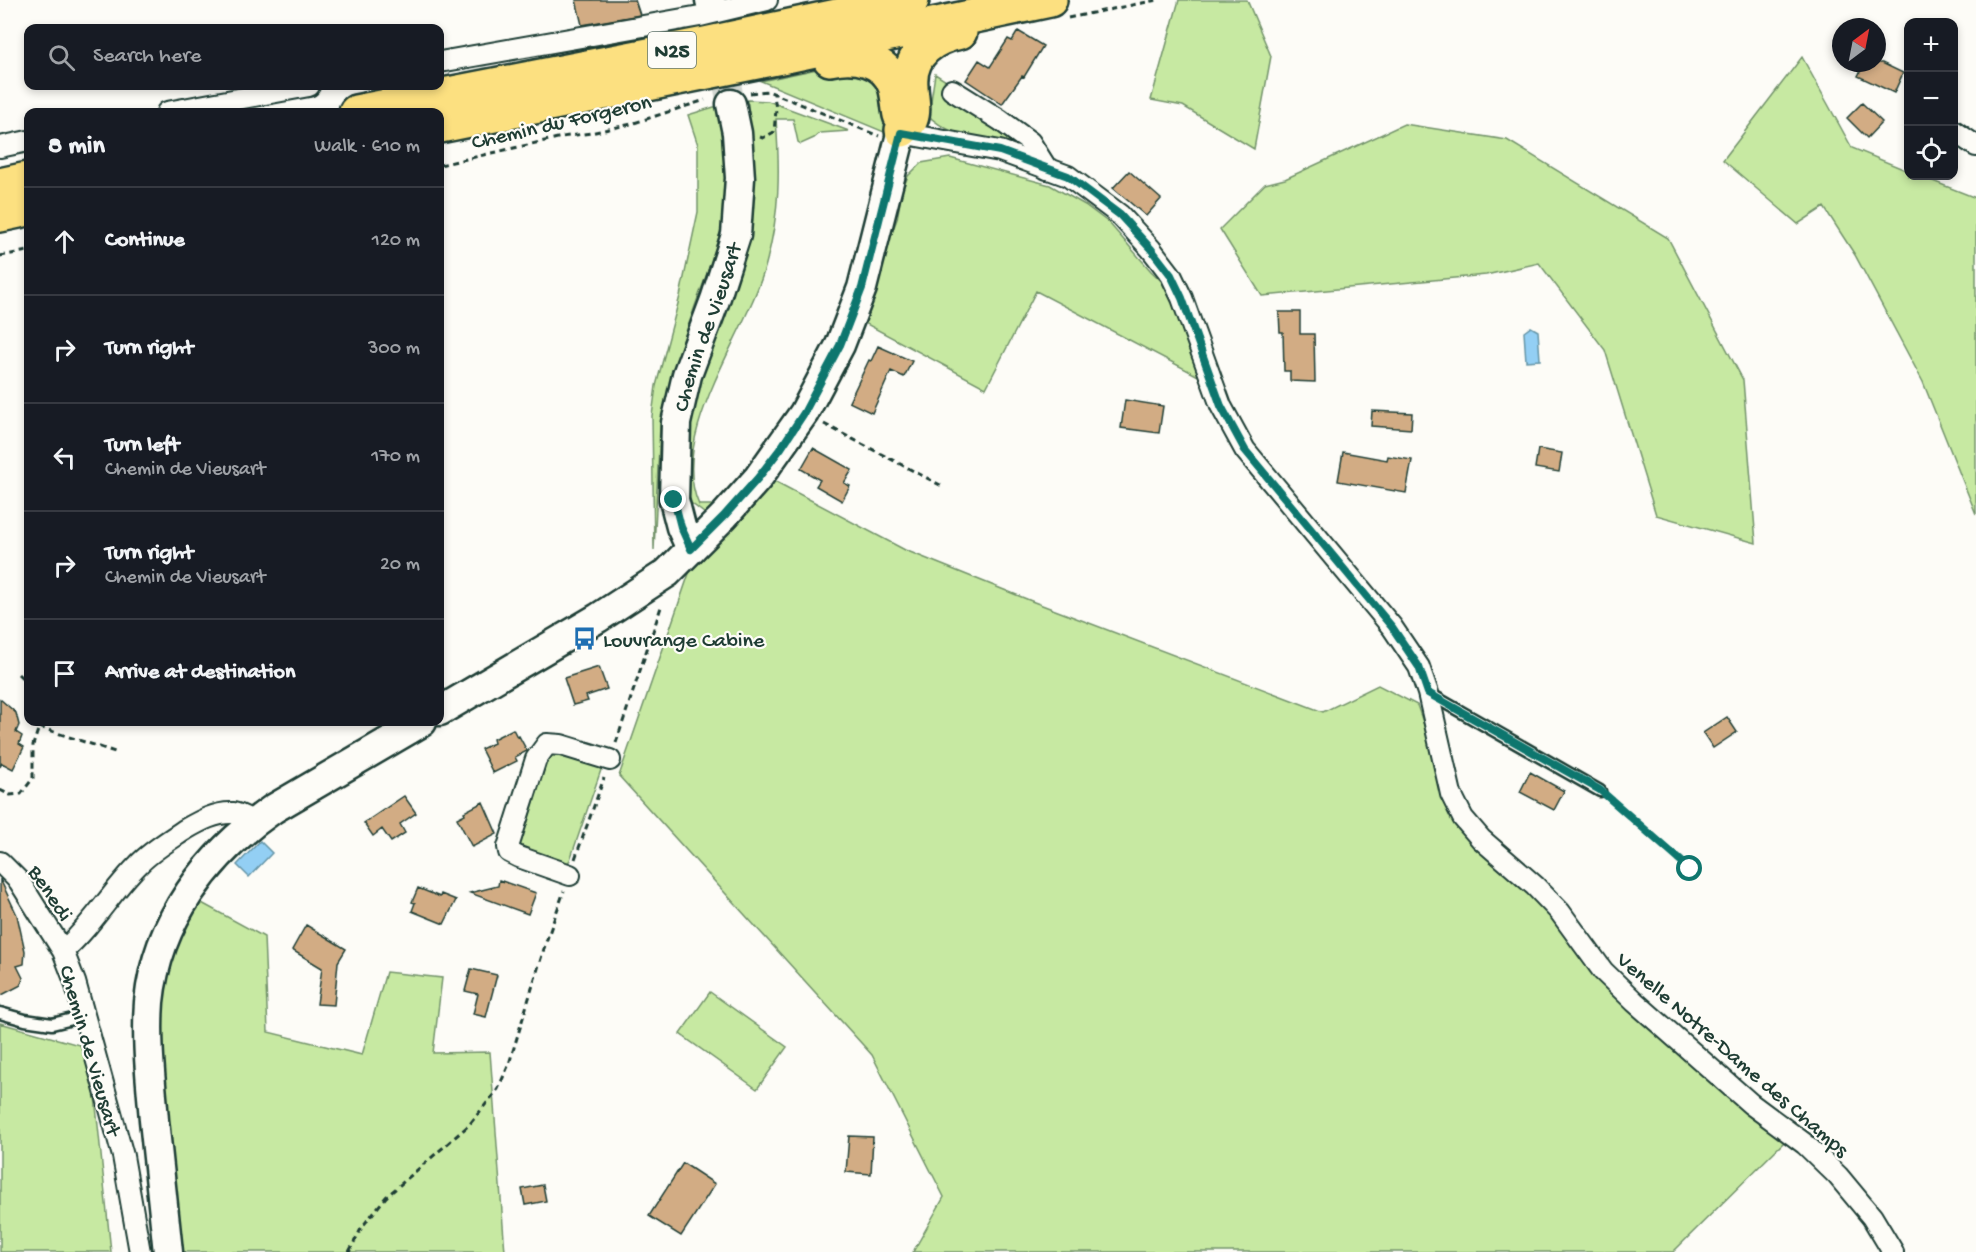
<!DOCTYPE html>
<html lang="en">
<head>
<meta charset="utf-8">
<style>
	body { margin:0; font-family:"Gochi Hand",sans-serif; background:#242831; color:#f1f3f6 }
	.controls { position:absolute; right:18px; top:18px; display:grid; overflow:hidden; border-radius:12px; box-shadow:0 3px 9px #0003 }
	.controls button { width:54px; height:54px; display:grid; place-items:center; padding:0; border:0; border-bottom:2px solid #363941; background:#171b24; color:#f1f3f6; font:30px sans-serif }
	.compass { position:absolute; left:1832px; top:18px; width:54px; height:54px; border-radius:50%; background:#171b24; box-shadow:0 3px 9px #0003; rotate:32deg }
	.stop { position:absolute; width:18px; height:18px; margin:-14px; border:4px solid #0f766e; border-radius:50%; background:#fff }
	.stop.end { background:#0f766e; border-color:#fff; box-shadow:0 2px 6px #0008 }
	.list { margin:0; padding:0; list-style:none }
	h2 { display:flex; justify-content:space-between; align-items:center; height:78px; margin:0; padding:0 24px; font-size:26px }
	h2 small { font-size:20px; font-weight:400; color:#9ea1a6 }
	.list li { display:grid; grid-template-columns:39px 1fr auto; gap:18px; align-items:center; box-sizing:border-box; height:108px; padding:0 24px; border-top:2px solid #363941 }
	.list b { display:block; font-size:22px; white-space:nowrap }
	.list p { margin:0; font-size:20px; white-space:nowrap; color:#9ea1a6 }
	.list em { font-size:20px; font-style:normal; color:#9ea1a6 }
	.icon { flex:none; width:33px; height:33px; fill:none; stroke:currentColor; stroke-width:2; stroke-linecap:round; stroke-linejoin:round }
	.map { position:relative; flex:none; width:1976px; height:1252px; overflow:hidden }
	.search { position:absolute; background:#171b24; box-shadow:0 3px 9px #0003; left:24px; top:24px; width:420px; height:66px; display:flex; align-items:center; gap:15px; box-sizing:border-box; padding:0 21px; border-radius:12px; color:#9ea1a6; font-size:22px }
	.panel { position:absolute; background:#171b24; box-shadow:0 3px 9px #0003; left:24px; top:108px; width:420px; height:618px; border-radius:12px }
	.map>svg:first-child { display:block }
	.green { fill:#c7e9a2; stroke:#73936b; stroke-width:1.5 }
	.water { fill:#93cff4; stroke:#6595a7; stroke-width:1.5 }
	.building { fill:#d2ac84; stroke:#1f3d34; stroke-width:1.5 }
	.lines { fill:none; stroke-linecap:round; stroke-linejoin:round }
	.secondary-tunnel { stroke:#d1d6d0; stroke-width:28; stroke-dasharray:28 14; stroke-linecap:butt }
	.lane-casing { stroke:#1f3d34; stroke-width:15 }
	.street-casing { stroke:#1f3d34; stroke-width:24 }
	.secondary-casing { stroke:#1f3d34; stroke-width:33 }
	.highway-casing { stroke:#1f3d34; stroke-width:38 }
	.path { stroke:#1f3d34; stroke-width:3; stroke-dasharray:6 4.5; stroke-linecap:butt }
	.lane { stroke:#fdfcf7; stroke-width:10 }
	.street { stroke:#fdfcf7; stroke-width:20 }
	.secondary { stroke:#fdfcf7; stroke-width:28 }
	.highway { stroke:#fce080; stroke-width:33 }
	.route { stroke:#0f766e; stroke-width:8 }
	.labels { text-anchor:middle; stroke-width:4.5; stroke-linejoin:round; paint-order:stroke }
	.shield { fill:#fdfcf7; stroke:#62766e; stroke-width:1.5 }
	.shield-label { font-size:21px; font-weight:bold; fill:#1f3d34 }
	.street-label { font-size:22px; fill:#1f3d34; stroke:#fdfcf7 }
	.poi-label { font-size:22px; fill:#1f3d34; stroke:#fdfcf7; text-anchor:start }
</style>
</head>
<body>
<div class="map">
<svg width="1976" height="1252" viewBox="0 0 1976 1252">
	<rect width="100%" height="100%" fill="#fdfcf7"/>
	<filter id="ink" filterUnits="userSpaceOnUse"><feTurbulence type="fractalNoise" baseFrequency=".0167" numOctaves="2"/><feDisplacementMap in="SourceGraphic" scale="12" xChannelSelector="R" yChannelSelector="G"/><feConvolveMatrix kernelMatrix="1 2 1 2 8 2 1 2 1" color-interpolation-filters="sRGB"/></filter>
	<g filter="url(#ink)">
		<path class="green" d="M1179 0H1247L1271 56 1254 149 1183 106 1151 100Z
			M1802 57 1852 148 1908 171V176H1920L1976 198V514L1923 382 1855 255 1824 207 1798 224 1723 160Z
			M840 64 875 71 892 126 884 132 761 81Z
			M935 74 951 84 1015 140 1011 144C982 138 947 137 927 114L931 101Z
			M748 100 768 101 849 131 820 133 814 138 801 144 798 142 793 119H776C780 171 780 213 766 264 748 333 667 434 699 505H722L709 512 704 513 691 503 685 486 689 485V435L693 409 754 181 748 104 744 101Z
			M714 107H718C722 141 727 176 724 211 720 246 704 279 693 312 679 350 668 387 660 426L654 550 652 416 656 386 680 296 698 212V145L688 115Z
			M1404 124 1507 140 1668 238 1743 380 1756 543 1656 515 1605 350 1539 263 1486 275 1262 296 1220 229 1265 184 1285 179Z
			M950 158 1050 185 1085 205 1109 223 1151 271 1175 294 1202 378 1036 291 986 388 859 320 897 219 902 191 908 176 921 163Z
			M767 477 905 550 1034 602 1323 712 1378 685 1417 705 1454 811 1786 1140 1673 1252H913L944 1197 872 1055 619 776 693 562Z
			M554 750 602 767 570 860 566 865 517 850 542 759Z
			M198 901 264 937 268 1032 362 1055 386 972 442 978 433 1053 490 1052 505 1252H180L156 1005 178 932Z
			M710 992 787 1047 757 1089 680 1034Z
			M0 1023 90 1048 111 1252H0Z"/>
		<path class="water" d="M1531 327 1538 331 1540 360 1526 361 1524 332Z
			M260 841 272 853 249 877 237 865Z"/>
		<path class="building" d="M576 0H635L640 15 582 25Z
			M1018 31 1043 46 1024 77 1022 76 1002 104 966 80 979 60 990 67 1008 39 1012 41Z
			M1865 63H1882L1903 73 1894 93 1858 76Z
			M1862 103 1882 122 1867 138 1847 118Z
			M1129 171 1161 199 1146 216 1113 188Z
			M1279 312H1300V334H1314L1315 382 1290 381V371H1284L1283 332H1280Z
			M878 346 912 361 904 377 891 371 872 413 849 402 869 360 871 361Z
			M1125 400 1163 406 1159 433 1121 428Z
			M1372 411 1412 413 1411 429 1371 426Z
			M813 448 852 470 844 483 850 486 842 501 816 486 820 480 801 469Z
			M1538 449 1562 453 1559 472 1535 468Z
			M1343 452 1387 460 1388 456 1412 460 1406 493 1338 481Z
			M599 667 607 689 586 696 588 701 573 705 564 678Z
			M0 699 16 713 19 725 16 732 22 736 19 744 24 747 13 769 2 763 0 767Z
			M1727 717 1737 732 1713 748 1703 733Z
			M513 729 517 737 519 736 527 751 515 757 517 761 493 773 481 749 494 743 493 739Z
			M1530 772 1564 791 1554 810 1520 792Z
			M404 796 416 813 400 824 405 833 391 842 382 829 373 836 364 823Z
			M483 802 497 834 472 847 457 818 465 814 464 812Z
			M0 879 17 915 25 951 24 964 17 966 23 978 21 985 0 996Z
			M499 880 536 893 528 914 470 893 498 886Z
			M418 888 440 897 441 894 456 900 444 924 412 911 415 903 412 902Z
			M306 925 346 949 338 962 334 1005 317 1004 322 968 292 950Z
			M471 969 497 975 486 1017 473 1014 478 994 465 991Z
			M849 1136 873 1137 871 1174 846 1172Z
			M683 1163 715 1184 681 1236 649 1216Z
			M543 1185 546 1201 525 1205 522 1189Z"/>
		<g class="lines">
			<path class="secondary-tunnel" d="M711 4 731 104"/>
			<defs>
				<path id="lane" d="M1428 693 1600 791
					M0 1013 25 1020 52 1024 85 1016"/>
				<path id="street" d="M440 62 700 16 767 0
					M952 90 1000 120 1030 142 1047 169
					M167 112 309 86
					M1954 131 1976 146
					M901 133 1000 151 1068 176 1120 215 1151 249 1171 275 1182 298 1221 406 1245 450 1392 627 1419 667 1428 693 1451 794 1463 818 1481 839 1535 886 1560 912 1603 971 1635 1002 1751 1104 1805 1144 1838 1176 1872 1217 1893 1252
					M0 147 28 141
					M0 862 19 881 63 951
					M570 875 519 857 509 852 508 847 536 759 547 744 561 745 610 760
					M140 1252 123 1156 75 982 63 951C92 926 111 892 138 865 151 851 170 840 186 829 200 821 216 812 233 813 240 814 248 819 254 822"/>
				<g id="secondary">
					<path d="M710 0 711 4"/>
					<path id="s1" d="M691 549 681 527 674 500 676 423 687 375 715 300 736 235 740 178 737 133 731 104"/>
					<path d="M440 711 598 618 667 573 725 515 758 478 804 413 840 345 862 288 902 130"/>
					<path d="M168 1252C163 1208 159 1164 154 1120 151 1081 146 1042 149 1002 157 921 208 854 273 809L422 722"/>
				</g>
				<path id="highway" d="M830 59C855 53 886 59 895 86 898 95 898 106 900 115
					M356 112 705 44 912 0
					M440 126 791 55 1050 0
					M902 130C905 127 909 123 911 119 915 109 911 96 911 86 908 54 931 38 960 32
					M0 185 28 179
					M0 215 28 209"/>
			</defs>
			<use href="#lane" class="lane-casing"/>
			<use href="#street" class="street-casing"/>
			<use href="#secondary" class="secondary-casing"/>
			<use href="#highway" class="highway-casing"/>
			<path class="path" d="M1068 18 1157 0
				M750 93 768 91 879 136
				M760 137 763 138 774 132 776 110 774 94
				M440 165 562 137 591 133 631 124 705 100
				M0 256 28 251
				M824 424 944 487
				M18 674 28 683V688
				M39 727 118 753
				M616 743 662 604
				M0 790 10 795 21 794 33 778V745L39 727 35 722
				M1611 799 1690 869
				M575 859 604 778
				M349 1252 362 1227 386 1197 469 1125 498 1089 509 1064 546 942 564 891"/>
			<use href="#lane" class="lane"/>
			<use href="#street" class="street"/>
			<use href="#secondary" class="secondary"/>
			<use href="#highway" class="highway"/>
		</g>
	</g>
	<g class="lines" filter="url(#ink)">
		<path class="route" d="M674 500 681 527 691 549 725 515 758 478 781 448 804 413 840 345 862 288 901 133 1000 151 1068 176 1120 215 1151 249 1171 275 1182 298 1221 406 1245 450 1392 627 1419 667 1428 693 1600 790 1690 869"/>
	</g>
	<defs>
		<symbol id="bus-bare" viewBox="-9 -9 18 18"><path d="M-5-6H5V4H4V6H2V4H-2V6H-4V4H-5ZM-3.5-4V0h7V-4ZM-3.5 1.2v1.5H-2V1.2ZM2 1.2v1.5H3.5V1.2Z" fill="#1f6fb2" stroke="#fdfcf7" stroke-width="2.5" paint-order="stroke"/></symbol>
	</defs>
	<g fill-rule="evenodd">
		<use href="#bus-bare" x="568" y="622" width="33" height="33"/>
	</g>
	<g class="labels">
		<rect class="shield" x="648" y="32" width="48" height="36" rx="4.5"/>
		<g class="shield-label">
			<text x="672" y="57">N25</text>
		</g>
		<g class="street-label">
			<text transform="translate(561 120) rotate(-13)" y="8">Chemin du Forgeron</text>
			<text dy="8" stroke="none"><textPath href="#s1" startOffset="230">Chemin de Vieusart</textPath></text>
			<text transform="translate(52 892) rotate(56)" y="8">Benedi</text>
			<text transform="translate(92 1050) rotate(74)" y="8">Chemin de Vieusart</text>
			<text transform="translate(1734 1053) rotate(41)" y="8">Venelle Notre-Dame des Champs</text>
		</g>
		<g class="poi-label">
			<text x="603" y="646">Louvrange Cabine</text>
		</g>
	</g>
</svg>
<div class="controls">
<button>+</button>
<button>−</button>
<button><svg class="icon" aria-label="locate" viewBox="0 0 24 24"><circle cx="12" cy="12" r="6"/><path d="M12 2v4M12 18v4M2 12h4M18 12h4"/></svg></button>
</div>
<svg class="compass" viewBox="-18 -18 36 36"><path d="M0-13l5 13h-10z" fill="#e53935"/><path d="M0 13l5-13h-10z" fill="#9ea1a6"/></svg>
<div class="stop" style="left:1690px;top:869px"></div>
<div class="stop end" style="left:674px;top:500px"></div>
<div class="search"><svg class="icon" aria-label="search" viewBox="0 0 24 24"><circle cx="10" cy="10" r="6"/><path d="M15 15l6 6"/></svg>Search here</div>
<section class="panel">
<h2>8 min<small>Walk · 610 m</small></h2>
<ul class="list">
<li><svg class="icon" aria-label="ahead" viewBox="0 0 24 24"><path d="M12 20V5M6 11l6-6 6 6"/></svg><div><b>Continue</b></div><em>120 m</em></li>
<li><svg class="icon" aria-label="right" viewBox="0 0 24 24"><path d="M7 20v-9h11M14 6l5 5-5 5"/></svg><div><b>Turn right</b></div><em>300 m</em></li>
<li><svg class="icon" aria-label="left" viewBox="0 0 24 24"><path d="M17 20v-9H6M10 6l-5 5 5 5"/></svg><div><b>Turn left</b><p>Chemin de Vieusart</p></div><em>170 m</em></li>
<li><svg class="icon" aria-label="right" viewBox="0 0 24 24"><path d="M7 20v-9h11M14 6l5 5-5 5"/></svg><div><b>Turn right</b><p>Chemin de Vieusart</p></div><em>20 m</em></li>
<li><svg class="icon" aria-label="arrive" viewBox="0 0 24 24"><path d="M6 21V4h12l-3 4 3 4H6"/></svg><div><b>Arrive at destination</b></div></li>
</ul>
</section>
</div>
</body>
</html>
